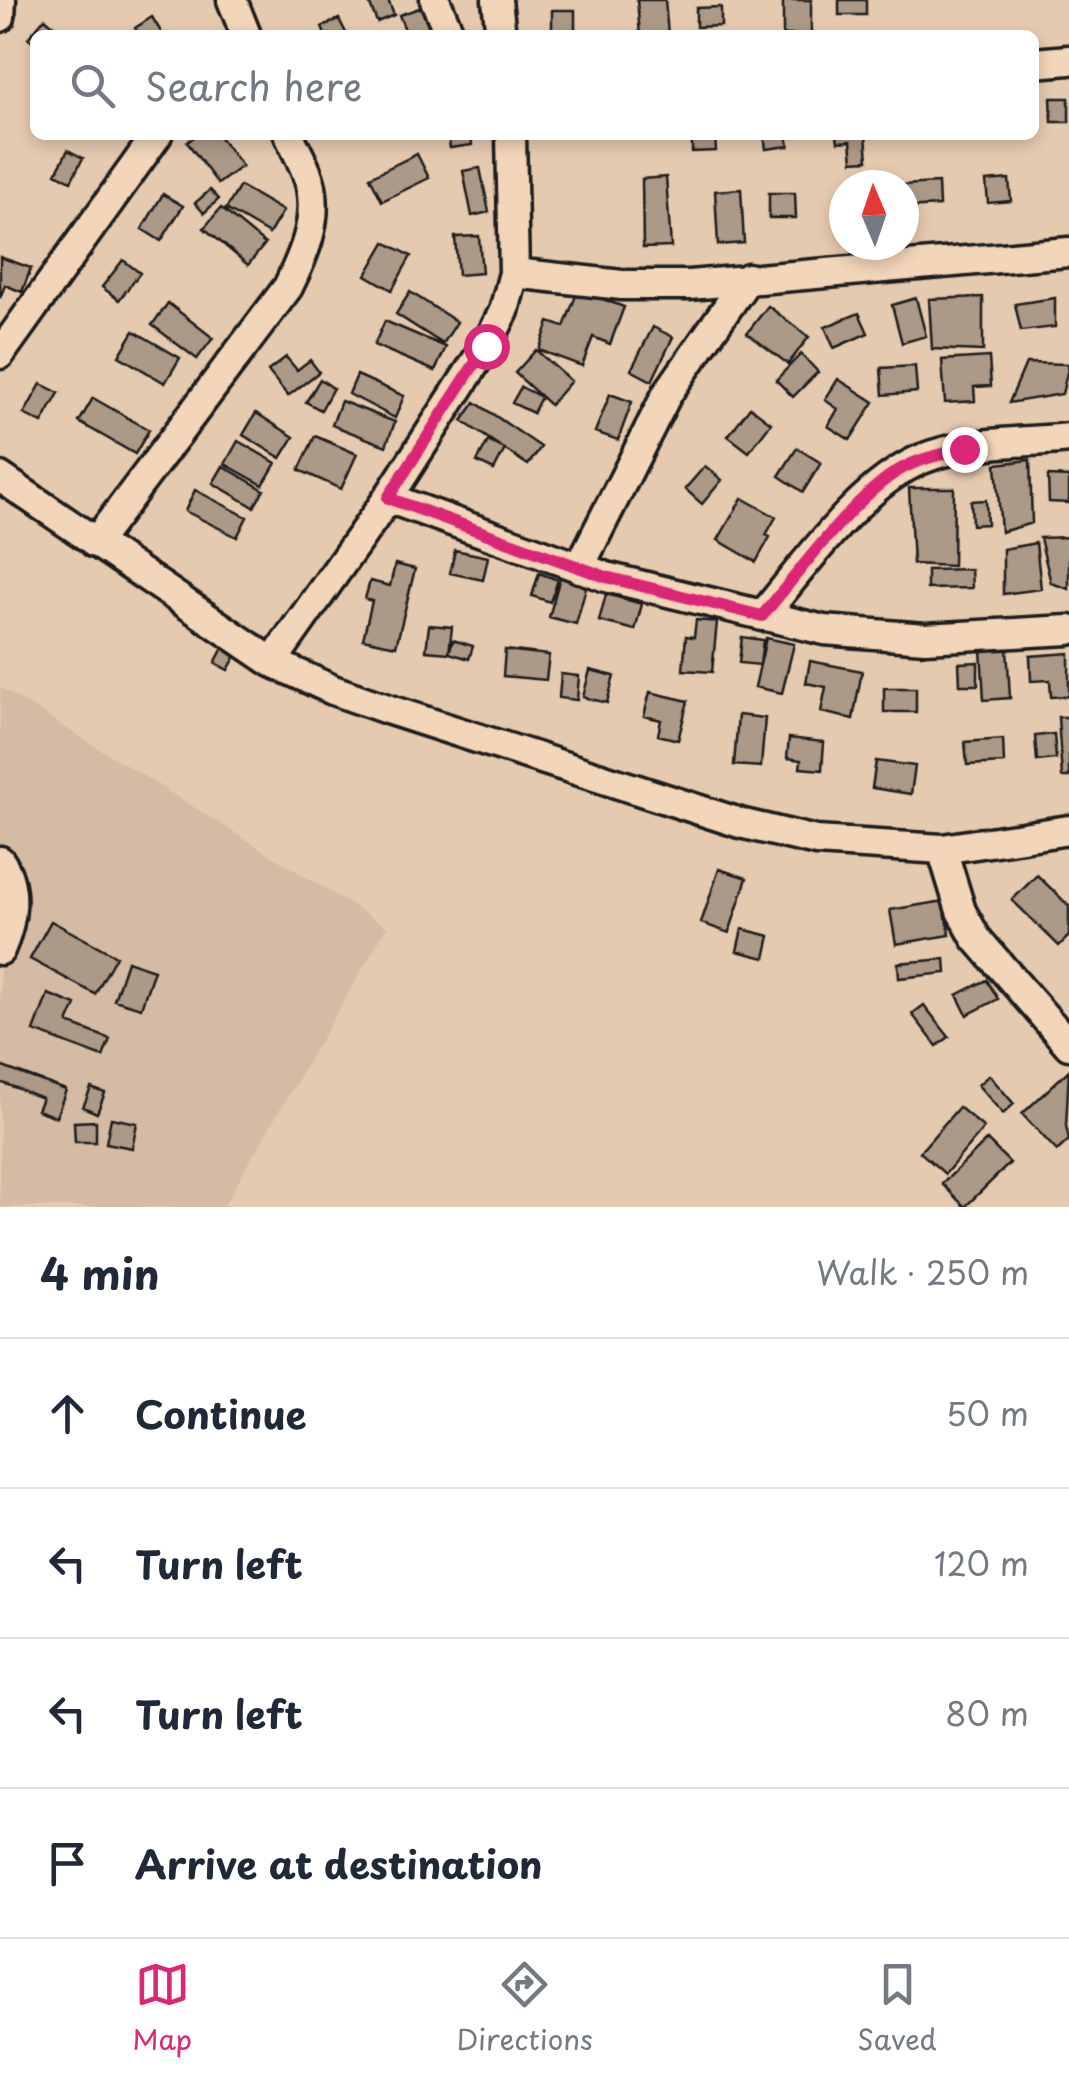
<!DOCTYPE html>
<html lang="en">
<head>
<meta charset="utf-8">
<style>
	body { margin:0; font-family:"Playpen Sans",sans-serif; background:#f6f6f7; color:#1f2937 }
	.compass { position:absolute; left:829px; top:170px; width:90px; height:90px; border-radius:50%; background:#fff; box-shadow:0 5px 15px #0003; rotate:358deg }
	.stop { position:absolute; width:30px; height:30px; margin:-22px; border:8px solid #db2777; border-radius:50%; background:#fff }
	.stop.end { background:#db2777; border-color:#fff; box-shadow:0 2px 10px #0008 }
	.list { margin:0; padding:0; list-style:none }
	h2 { display:flex; justify-content:space-between; align-items:center; height:130px; margin:0; padding:0 40px; font-size:42px }
	h2 small { font-size:32px; font-weight:400; color:#747a83 }
	.list li { display:grid; grid-template-columns:65px 1fr auto; gap:30px; align-items:center; box-sizing:border-box; height:150px; padding:0 40px; border-top:2px solid #e0e1e3 }
	.list b { display:block; font-size:38px; white-space:nowrap }
	.list em { font-size:32px; font-style:normal; color:#747a83 }
	.icon { flex:none; width:55px; height:55px; fill:none; stroke:currentColor; stroke-width:2; stroke-linecap:round; stroke-linejoin:round }
	.map { position:relative; flex:none; width:1069px; height:1207px; overflow:hidden }
	.search { position:absolute; background:#fff; box-shadow:0 5px 15px #0003; left:30px; right:30px; top:30px; height:110px; display:flex; align-items:center; gap:25px; box-sizing:border-box; padding:0 35px; border-radius:15px; color:#747a83; font-size:38px }
	.sheet { height:730px; background:#fff }
	nav { display:flex; justify-content:space-around; align-items:center; box-sizing:border-box; height:140px; border-top:2px solid #e0e1e3; background:#fff; font-size:28px; color:#747a83 }
	nav a { display:grid; justify-items:center; gap:5px }
	nav .on { color:#db2777 }
	.map>svg:first-child { display:block }
	.built { fill:#d5bba4 }
	.building { fill:#ad9987; stroke:#1c1c1c; stroke-width:2.5 }
	.lines { fill:none; stroke-linecap:round; stroke-linejoin:round }
	.minor-casing { stroke:#1c1c1c; stroke-width:35 }
	.minor { stroke:#f3d5b9; stroke-width:28 }
	.route { stroke:#db2777; stroke-width:12 }
</style>
</head>
<body>
<div class="map">
<svg width="1069" height="1207" viewBox="0 0 1069 1207">
	<rect width="100%" height="100%" fill="#e6cab0"/>
	<filter id="ink" filterUnits="userSpaceOnUse"><feTurbulence type="fractalNoise" baseFrequency=".01" numOctaves="2"/><feDisplacementMap in="SourceGraphic" scale="20" xChannelSelector="R" yChannelSelector="G"/><feConvolveMatrix kernelMatrix="1 2 1 2 8 2 1 2 1" color-interpolation-filters="sRGB"/></filter>
	<g filter="url(#ink)">
		<path class="built" d="M0 687 387 927 223 1207H0Z"/>
		<path class="building" d="M368 0H388L394 15 377 22Z
			M637 0H665L668 35H640Z
			M783 0H811V35H783Z
			M839 0H866V15H839Z
			M422 7 430 27 407 35 399 15Z
			M721 7V26L696 27V8Z
			M552 10H575V35H552Z
			M152 17 163 35H140L135 28Z
			M45 18 65 35H35V43L28 38Z
			M339 19 347 35H325L322 27Z
			M1051 98H1069V122H1052Z
			M197 135H218L242 166 218 184 187 142Z
			M448 135H471L472 145 450 148Z
			M692 135H715L716 151 692 152Z
			M764 135H787L789 146 766 149Z
			M837 135H866L868 160 853 161 851 141 838 142Z
			M68 150 83 158 71 181 56 173Z
			M417 154 429 178 382 201 370 177Z
			M480 168 489 212 472 216 463 171Z
			M666 177 671 247 643 248 642 179Z
			M1009 179 1011 201 988 203 986 181Z
			M938 183 939 206 904 208V185H900Z
			M240 186 283 211 269 234 226 209Z
			M741 189 744 243 718 245 715 191Z
			M210 190 219 199 204 213 195 203Z
			M769 193H795L796 218H769Z
			M163 194 183 206 161 241 142 229Z
			M221 208 265 244 248 265 204 228Z
			M479 236 482 273 458 275 455 237Z
			M385 242 411 256 392 290 366 275Z
			M0 257 31 268 22 292 5 285 0 298Z
			M123 260 140 273 119 300 102 287Z
			M578 290 624 307 610 344 593 337 582 366 539 350 549 322 564 327Z
			M410 292 457 322 443 344 396 314Z
			M983 297V351L932 349 929 299Z
			M916 298 926 336 902 343 892 305Z
			M1055 298V327L1021 331 1015 304Z
			M168 303 213 338 197 359 152 325Z
			M768 306 809 337 788 364 747 333Z
			M859 313 868 333 834 348 825 327Z
			M385 321 446 347 435 371 374 345Z
			M653 327 673 337 652 381 631 370Z
			M134 331 180 358 165 383 119 356Z
			M536 350 571 381 550 405 515 373Z
			M801 354 818 372 793 397 776 380Z
			M286 357 297 370 310 360 319 372 288 396 268 371Z
			M989 357 991 386 974 387 975 401 945 403 942 360Z
			M1026 363 1069 364 1062 394 1009 403Z
			M915 366 917 392 883 395 881 368Z
			M357 375 404 396 395 418 349 394Z
			M320 379 333 388 321 410 306 402Z
			M838 379 874 402 850 440 828 426 838 409 825 400Z
			M41 384 59 393 42 423 24 414Z
			M521 387 541 397 533 413 512 403Z
			M610 394 632 402 618 440 595 432Z
			M93 398 149 430 135 454 79 422Z
			M341 401 395 422 386 446 332 425Z
			M475 402 541 447 528 465 462 421Z
			M750 407 771 423 749 452 728 436Z
			M256 413 294 437 281 458 243 435Z
			M315 436 357 454 341 489 299 470Z
			M238 441 276 463 263 485 225 464Z
			M488 441 505 449 494 470 477 462Z
			M797 448 821 463 803 492 779 476Z
			M1030 460 1032 523 1001 532 996 464Z
			M223 466 264 490 254 507 213 483Z
			M705 466 722 480 702 504 685 489Z
			M1048 476 1069 477V503L1049 502Z
			M909 488H954L953 566 913 564Z
			M195 490 247 517 237 537 185 511Z
			M742 498 776 517 766 535 770 537 756 562 718 540Z
			M986 500 987 524 972 525 971 501Z
			M1069 537V589L1051 583 1040 538Z
			M1036 543 1041 589 1003 594V549Z
			M455 550 488 557 483 580 450 573Z
			M564 563 591 570 576 624 549 617Z
			M395 564 415 569 396 646 363 639 372 601 365 599 370 581 390 586Z
			M971 569 972 588 927 589V570Z
			M539 573 558 580 550 602 532 596Z
			M606 594 642 604 635 630 599 621Z
			M696 620 717 622 712 672 683 670 686 636 694 637Z
			M429 625 452 627 449 653 426 651Z
			M742 637 763 640 760 665 739 663Z
			M766 638 794 644 782 693 755 687Z
			M453 640 473 646 469 659 449 653Z
			M224 646 237 654 228 670 215 663Z
			M1007 647 1010 698 984 700 981 649Z
			M505 650 549 655 546 680 503 676Z
			M1069 653V696L1051 697 1050 680 1031 681 1030 656Z
			M810 661 862 671 853 719 821 712 826 687 806 683Z
			M978 662V685H960L959 663Z
			M590 670 614 676 607 703 583 697Z
			M561 674 579 676 577 700 559 698Z
			M884 688H916V712H884Z
			M650 692 688 701 678 740 658 735 661 720 644 716Z
			M738 715 765 718 761 767 734 765Z
			M1058 717H1069V777H1062Z
			M1054 734 1056 759 1037 761 1035 736Z
			M789 738 824 742 822 770 800 768 801 760 787 758Z
			M1003 739 1004 763 967 765 965 742Z
			M876 761 915 766 911 794 872 788Z
			M719 869 747 878 729 933 701 923Z
			M1037 875 1069 906V936L1059 946 1012 900Z
			M944 901 950 935 896 944 890 910Z
			M51 921 116 956 95 994 30 959Z
			M742 929 770 936 765 958 737 951Z
			M945 959 946 973 899 978 898 963Z
			M127 961 154 970 141 1008 114 1000Z
			M987 980 998 999 967 1015 957 995Z
			M48 994 76 1005 68 1023 110 1039 103 1057 34 1031Z
			M924 1005 949 1037 937 1046 912 1014Z
			M0 1066 66 1090 56 1117 37 1110 42 1098 0 1082Z
			M1069 1070 1066 1126 1069 1140 1057 1151 1022 1114Z
			M989 1075 1014 1104 1003 1114 978 1085Z
			M91 1088 105 1093 97 1113 83 1107Z
			M959 1107 984 1128 945 1174 920 1152Z
			M111 1118 137 1123 132 1148 106 1143Z
			M96 1121V1142H75L74 1122Z
			M987 1140 1010 1163 965 1207 942 1184Z"/>
		<g class="lines">
			<defs>
				<path id="minor" d="M232 0 246 35
					M435 0 450 35
					M497 0 501 35
					M0 17 1 0
					M1034 63 1069 60
					M514 273 622 285H689L1069 252
					M0 354 157 135
					M0 477 272 662 333 690 390 710 740 823 816 841 942 849 1069 830
					M388 498 606 577 824 630 925 638 1069 630
					M95 543 288 287C303 256 318 223 311 187 308 170 296 151 289 135
					M579 568 667 394 748 278
					M762 616C805 565 861 484 922 459 966 441 1022 443 1069 438
					M272 662 388 498 486 346 504 311 514 273 511 135
					M942 849 961 911 976 938 1069 1045
					M0 861C18 888 12 923 0 950"/>
			</defs>
			<use href="#minor" class="minor-casing"/>
			<use href="#minor" class="minor"/>
		</g>
	</g>
	<g class="lines" filter="url(#ink)">
		<path class="route" d="M486 346 388 498 606 577 762 616C800 572 844 509 890 476 912 460 938 455 964 449"/>
	</g>
</svg>
<svg class="compass" viewBox="-18 -18 36 36"><path d="M0-13l5 13h-10z" fill="#e53935"/><path d="M0 13l5-13h-10z" fill="#747a83"/></svg>
<div class="stop" style="left:486px;top:346px"></div>
<div class="stop end" style="left:964px;top:449px"></div>
<div class="search"><svg class="icon" aria-label="search" viewBox="0 0 24 24"><circle cx="10" cy="10" r="6"/><path d="M15 15l6 6"/></svg>Search here</div>
</div>
<section class="sheet">
<h2>4 min<small>Walk · 250 m</small></h2>
<ul class="list">
<li><svg class="icon" aria-label="ahead" viewBox="0 0 24 24"><path d="M12 20V5M6 11l6-6 6 6"/></svg><div><b>Continue</b></div><em>50 m</em></li>
<li><svg class="icon" aria-label="left" viewBox="0 0 24 24"><path d="M17 20v-9H6M10 6l-5 5 5 5"/></svg><div><b>Turn left</b></div><em>120 m</em></li>
<li><svg class="icon" aria-label="left" viewBox="0 0 24 24"><path d="M17 20v-9H6M10 6l-5 5 5 5"/></svg><div><b>Turn left</b></div><em>80 m</em></li>
<li><svg class="icon" aria-label="arrive" viewBox="0 0 24 24"><path d="M6 21V4h12l-3 4 3 4H6"/></svg><div><b>Arrive at destination</b></div></li>
</ul>
</section>
<nav>
<a class="on"><svg class="icon" aria-label="map" viewBox="0 0 24 24"><path d="M3 6l6-2 6 2 6-2v14l-6 2-6-2-6 2zM9 4v14M15 6v14"/></svg>Map</a>
<a><svg class="icon" aria-label="directions" viewBox="0 0 24 24"><path d="M12 3l9 9-9 9-9-9zM9 14v-3h6M13 9l2 2-2 2"/></svg>Directions</a>
<a><svg class="icon" aria-label="saved" viewBox="0 0 24 24"><path d="M7 4h10v16l-5-4-5 4z"/></svg>Saved</a>
</nav>
</body>
</html>
